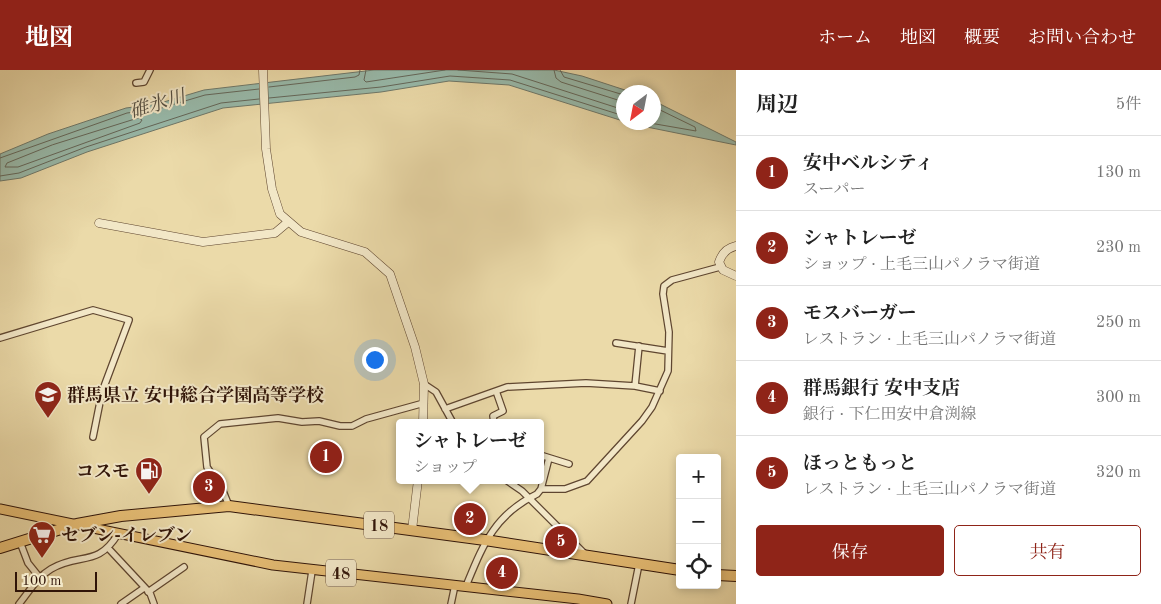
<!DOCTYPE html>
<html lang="ja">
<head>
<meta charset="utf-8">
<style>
	body { margin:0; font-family:"Old Standard TT","Noto Serif JP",serif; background:#f6f6f6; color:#222 }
	.controls { position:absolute; right:15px; bottom:15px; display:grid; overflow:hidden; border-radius:5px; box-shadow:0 2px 8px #0003 }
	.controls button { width:45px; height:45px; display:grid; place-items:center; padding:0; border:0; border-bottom:1px solid #e0e0e0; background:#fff; color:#222; font:25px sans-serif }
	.compass { position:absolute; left:616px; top:15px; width:45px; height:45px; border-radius:50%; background:#fff; box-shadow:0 2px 8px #0003; rotate:212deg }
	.scale { position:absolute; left:15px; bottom:12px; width:82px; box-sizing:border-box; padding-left:5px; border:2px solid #301408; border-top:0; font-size:14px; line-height:18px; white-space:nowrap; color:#301408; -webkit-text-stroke:4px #f2e7c7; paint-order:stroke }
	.you { position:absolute; left:374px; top:289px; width:18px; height:18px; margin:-12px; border:4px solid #fff; border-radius:50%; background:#1a73e8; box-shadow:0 0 0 8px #1a73e833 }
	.badge { display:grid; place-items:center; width:32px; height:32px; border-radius:50%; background:#8f2418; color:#fff; font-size:16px; font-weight:700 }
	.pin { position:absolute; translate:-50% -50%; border:2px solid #fff; box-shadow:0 1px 5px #0006 }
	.popup { position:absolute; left:396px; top:349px; width:148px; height:65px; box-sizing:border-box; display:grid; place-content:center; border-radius:5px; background:#fff; filter:drop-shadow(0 1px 4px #0005); font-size:16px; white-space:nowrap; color:#767676 }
	.popup b { font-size:19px; color:#222 }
	.popup::after { content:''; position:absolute; left:50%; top:100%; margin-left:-10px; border:10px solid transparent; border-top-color:#fff }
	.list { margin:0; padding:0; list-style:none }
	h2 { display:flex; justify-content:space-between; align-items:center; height:65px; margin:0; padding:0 20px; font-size:21px }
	h2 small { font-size:16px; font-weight:400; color:#767676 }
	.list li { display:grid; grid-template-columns:32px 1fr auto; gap:15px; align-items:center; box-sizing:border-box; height:75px; padding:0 20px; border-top:1px solid #e0e0e0 }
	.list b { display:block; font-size:19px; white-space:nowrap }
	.list p { margin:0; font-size:16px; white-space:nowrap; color:#767676 }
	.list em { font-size:16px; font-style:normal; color:#767676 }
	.actions { display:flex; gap:10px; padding:15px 20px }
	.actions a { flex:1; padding:11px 0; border:1px solid #8f2418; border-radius:5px; text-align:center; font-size:18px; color:#8f2418 }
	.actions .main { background:#8f2418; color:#fff }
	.icon { flex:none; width:28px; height:28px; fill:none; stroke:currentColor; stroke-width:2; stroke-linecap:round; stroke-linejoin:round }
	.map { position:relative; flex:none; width:736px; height:534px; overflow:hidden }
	header { display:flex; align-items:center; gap:30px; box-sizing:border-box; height:70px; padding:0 25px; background:#8f2418; color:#fff }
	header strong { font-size:24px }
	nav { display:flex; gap:28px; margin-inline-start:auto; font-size:18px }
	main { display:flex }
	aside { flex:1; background:#fff }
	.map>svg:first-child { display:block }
	.water { fill:#98baab; stroke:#6e786a }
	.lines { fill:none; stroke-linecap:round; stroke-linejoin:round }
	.shore { stroke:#64675a; stroke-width:1 }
	.minor-casing { stroke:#5f4630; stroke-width:8 }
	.tertiary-casing { stroke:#5f4630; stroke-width:9 }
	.primary-casing { stroke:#301408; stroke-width:11 }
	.trunk-casing { stroke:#301408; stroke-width:12 }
	.minor { stroke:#f2e7c7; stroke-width:5.5 }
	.tertiary { stroke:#f2e7c7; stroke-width:8 }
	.primary { stroke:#e6bd74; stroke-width:9 }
	.trunk { stroke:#e6bd74; stroke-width:10 }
	.labels { text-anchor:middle; stroke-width:4; stroke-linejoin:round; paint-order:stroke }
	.shield { fill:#f2e7c7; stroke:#6a5341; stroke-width:1 }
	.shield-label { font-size:16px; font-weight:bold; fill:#301408 }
	.poi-label { font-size:18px; font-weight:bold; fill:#301408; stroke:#f2e7c7; text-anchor:start }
	.water-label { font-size:19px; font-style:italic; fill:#544e41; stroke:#f2e7c7 }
</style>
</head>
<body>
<header>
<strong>地図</strong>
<nav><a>ホーム</a><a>地図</a><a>概要</a><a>お問い合わせ</a></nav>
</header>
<main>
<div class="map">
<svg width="736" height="534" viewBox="0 0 736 534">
	<rect width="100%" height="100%" fill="#ebdaa9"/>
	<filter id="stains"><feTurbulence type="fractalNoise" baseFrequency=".004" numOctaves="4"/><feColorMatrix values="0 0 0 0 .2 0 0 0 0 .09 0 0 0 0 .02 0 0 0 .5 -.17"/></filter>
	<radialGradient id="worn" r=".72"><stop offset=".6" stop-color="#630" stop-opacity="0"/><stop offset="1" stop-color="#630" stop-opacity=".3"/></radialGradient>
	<path class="water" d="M374 0H554L582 6 631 22H624L623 51 509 15 449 11 381 22 223 38 87 82 21 108 0 111V84L48 64 126 38 157 34 204 20Z
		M654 31 736 72V75L627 53 654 52Z"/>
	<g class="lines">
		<path class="shore" d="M366 0 364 10 366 12 445 0
			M458 0 512 4 624 40
			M554 0 556 8 561 12 624 32
			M560 0 564 7 624 25
			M269 17 355 7 359 5 360 0
			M269 28 381 17 450 6 510 10 624 46
			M139 48 142 50 140 53 18 97H5L7 93 52 75Z
			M644 52 696 61 695 57 654 37
			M0 88 127 43 158 39 205 25 259 19
			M0 106 19 103 86 77 221 33 259 29"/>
		<defs>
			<path id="minor" d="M136 13 144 12 150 0
				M0 268 93 240 129 250 102 322 93 367
				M616 273 668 281
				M424 314 436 322 453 353
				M635 316 639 276
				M445 339 507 317 586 313 635 316 660 321
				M494 353 493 346 503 341 496 321
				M540 385 569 394
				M506 410 522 421 586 485
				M541 419 549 388
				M229 436 223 421 207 397 204 367 220 354 278 348 302 352 319 351 340 356H352L366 349 424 333
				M20 472 28 493 40 508
				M109 479 150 523 154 534
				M466 516C483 475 494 445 537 424L541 419H565L587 411 642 351 652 337 668 301 669 262 663 224 664 216 672 210 720 197
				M148 522 184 497
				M19 534C29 522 37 507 51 499 80 482 97 498 118 464
				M121 534 144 518
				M307 534 312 501
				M451 534 455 515
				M631 534 639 494"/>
			<path id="tertiary" d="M263 0 266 79 272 119 280 144 301 162 365 182 390 204 415 277 424 314 423 353
				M99 153 203 172 275 163 288 152
				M736 176C727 178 722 183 719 192L723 200 736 206
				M412 460 418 410"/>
			<path id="primary" d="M0 439 273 495 578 529 607 534"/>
			<path id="trunk" d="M0 478 77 454 121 446 229 436 485 470 680 500
				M717 505 736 506"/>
		</defs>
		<use href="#minor" class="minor-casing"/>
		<use href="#tertiary" class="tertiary-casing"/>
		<use href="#primary" class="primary-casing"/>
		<use href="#trunk" class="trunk-casing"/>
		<use href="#minor" class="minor"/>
		<use href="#tertiary" class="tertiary"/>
		<use href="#primary" class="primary"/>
		<use href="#trunk" class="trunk"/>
	</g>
	<defs>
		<symbol id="school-pin" viewBox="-11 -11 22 30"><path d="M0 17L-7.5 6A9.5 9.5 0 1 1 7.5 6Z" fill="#8f2418" stroke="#f2e7c7"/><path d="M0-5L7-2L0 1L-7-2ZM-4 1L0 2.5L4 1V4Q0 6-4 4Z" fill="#fff"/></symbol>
		<symbol id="fuel-pin" viewBox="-11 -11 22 30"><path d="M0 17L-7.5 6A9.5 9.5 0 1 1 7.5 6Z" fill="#8f2418" stroke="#f2e7c7"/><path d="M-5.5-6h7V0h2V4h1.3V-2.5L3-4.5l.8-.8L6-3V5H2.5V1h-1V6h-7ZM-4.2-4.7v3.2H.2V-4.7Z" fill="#fff"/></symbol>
		<symbol id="supermarket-pin" viewBox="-11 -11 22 30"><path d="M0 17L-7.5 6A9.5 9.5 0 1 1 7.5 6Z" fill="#8f2418" stroke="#f2e7c7"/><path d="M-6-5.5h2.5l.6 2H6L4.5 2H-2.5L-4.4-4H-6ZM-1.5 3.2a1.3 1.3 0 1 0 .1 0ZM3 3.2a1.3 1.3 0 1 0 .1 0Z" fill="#fff"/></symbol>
	</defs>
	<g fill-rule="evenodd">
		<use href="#school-pin" x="32" y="309" width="32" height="43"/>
		<use href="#fuel-pin" x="133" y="385" width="32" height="43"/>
		<use href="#supermarket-pin" x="26" y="449" width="32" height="43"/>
	</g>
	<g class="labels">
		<g class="shield">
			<rect x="364" y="441.5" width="30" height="27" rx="4"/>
			<rect x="326" y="489.5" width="30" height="27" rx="4"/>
		</g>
		<g class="shield-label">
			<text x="379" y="461">18</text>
			<text x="341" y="509">48</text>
		</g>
		<g class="poi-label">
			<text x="67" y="331">群馬県立 安中総合学園高等学校</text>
			<text x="130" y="407" text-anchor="end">コスモ</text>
			<text x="61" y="471">セブン-イレブン</text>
		</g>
		<g class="water-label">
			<text transform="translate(157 33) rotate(-17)" y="7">碓氷川</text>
		</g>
	</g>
	<rect width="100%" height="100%" filter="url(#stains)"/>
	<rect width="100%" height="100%" fill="url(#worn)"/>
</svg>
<div class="controls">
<button>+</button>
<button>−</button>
<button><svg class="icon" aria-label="locate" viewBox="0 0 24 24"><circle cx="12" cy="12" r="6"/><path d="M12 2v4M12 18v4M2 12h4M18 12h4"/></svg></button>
</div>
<svg class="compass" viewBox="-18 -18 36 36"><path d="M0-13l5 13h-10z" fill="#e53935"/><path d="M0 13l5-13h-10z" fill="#767676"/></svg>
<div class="scale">100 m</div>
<div class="you"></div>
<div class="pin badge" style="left:326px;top:387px">1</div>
<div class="pin badge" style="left:470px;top:449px">2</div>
<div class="popup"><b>シャトレーゼ</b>ショップ</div>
<div class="pin badge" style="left:209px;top:417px">3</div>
<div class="pin badge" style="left:502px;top:503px">4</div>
<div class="pin badge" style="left:561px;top:472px">5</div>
</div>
<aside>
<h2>周辺<small>5件</small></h2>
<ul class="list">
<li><span class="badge">1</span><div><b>安中ベルシティ</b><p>スーパー</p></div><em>130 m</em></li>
<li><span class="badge">2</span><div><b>シャトレーゼ</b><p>ショップ · 上毛三山パノラマ街道</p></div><em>230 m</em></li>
<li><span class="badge">3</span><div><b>モスバーガー</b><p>レストラン · 上毛三山パノラマ街道</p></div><em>250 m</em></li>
<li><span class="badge">4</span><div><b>群馬銀行 安中支店</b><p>銀行 · 下仁田安中倉渕線</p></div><em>300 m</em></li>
<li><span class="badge">5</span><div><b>ほっともっと</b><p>レストラン · 上毛三山パノラマ街道</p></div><em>320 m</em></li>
</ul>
<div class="actions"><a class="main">保存</a><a>共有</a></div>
</aside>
</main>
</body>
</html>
